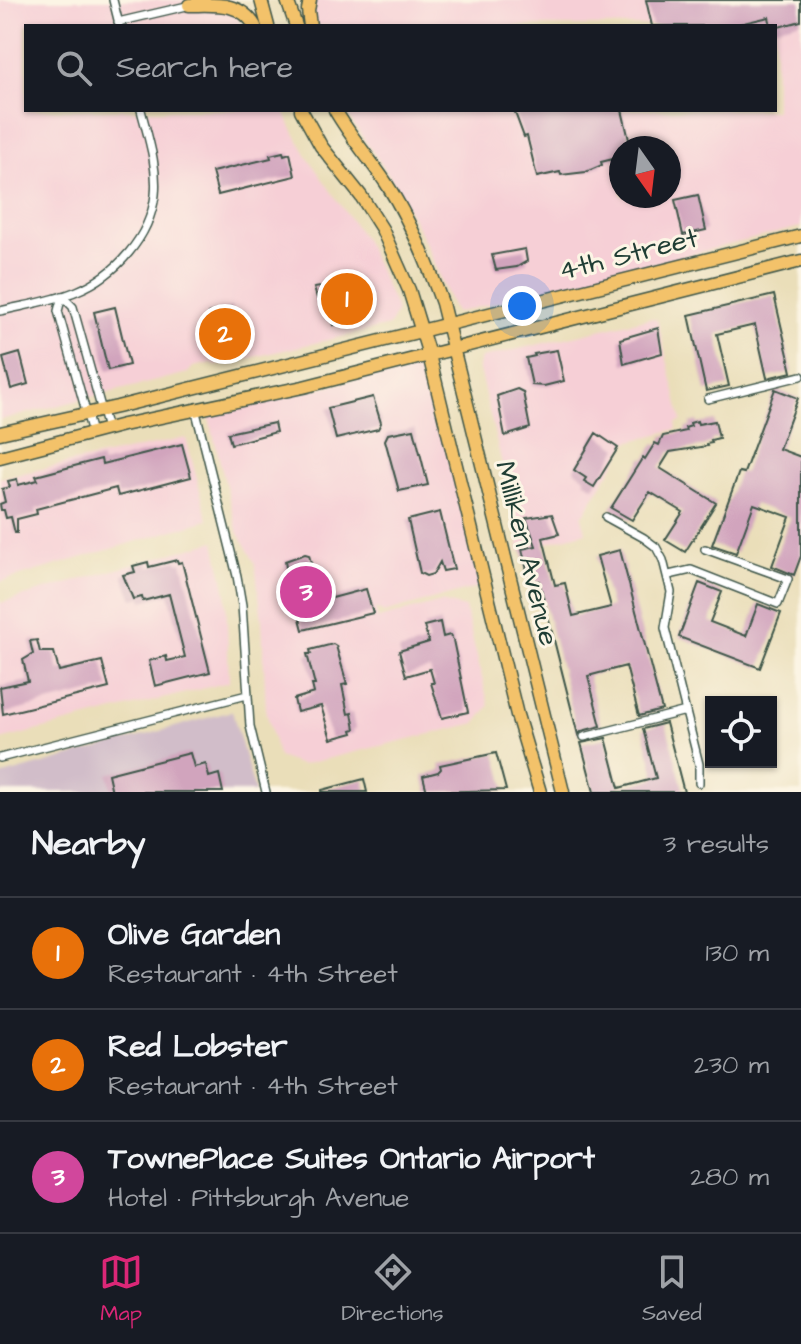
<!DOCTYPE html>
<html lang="en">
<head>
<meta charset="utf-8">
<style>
	body { margin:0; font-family:"Architects Daughter",sans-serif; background:#20242c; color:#f1f3f6 }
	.controls { position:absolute; right:24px; bottom:24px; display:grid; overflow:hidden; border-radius:0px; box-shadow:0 2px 6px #0004 }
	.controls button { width:72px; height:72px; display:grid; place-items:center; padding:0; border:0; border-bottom:2px solid #363941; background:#171b24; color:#f1f3f6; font:40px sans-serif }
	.compass { position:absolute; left:609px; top:136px; width:72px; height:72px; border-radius:50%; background:#171b24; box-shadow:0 2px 6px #0004; rotate:166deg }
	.you { position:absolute; left:522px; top:306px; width:28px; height:28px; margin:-20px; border:6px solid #fff; border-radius:50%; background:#1a73e8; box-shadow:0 0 0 12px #1a73e833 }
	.badge { display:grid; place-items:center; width:52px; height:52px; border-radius:50%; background:#db2777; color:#fff; font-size:26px; font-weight:700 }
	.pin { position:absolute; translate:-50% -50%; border:4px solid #fff; box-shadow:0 2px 8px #0006 }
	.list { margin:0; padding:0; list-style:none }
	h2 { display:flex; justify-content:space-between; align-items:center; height:104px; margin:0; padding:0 32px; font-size:34px }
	h2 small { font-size:26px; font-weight:400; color:#9ea1a6 }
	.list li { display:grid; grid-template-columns:52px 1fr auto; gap:24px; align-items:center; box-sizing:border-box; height:112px; padding:0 32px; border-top:2px solid #363941 }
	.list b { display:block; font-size:30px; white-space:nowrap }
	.list p { margin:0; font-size:26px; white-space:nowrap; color:#9ea1a6 }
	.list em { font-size:26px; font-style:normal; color:#9ea1a6 }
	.icon { flex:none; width:44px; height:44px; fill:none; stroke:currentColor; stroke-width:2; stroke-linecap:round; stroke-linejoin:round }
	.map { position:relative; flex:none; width:801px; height:792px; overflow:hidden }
	.search { position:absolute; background:#171b24; box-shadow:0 2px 6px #0004; left:24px; right:24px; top:24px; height:88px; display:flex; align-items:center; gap:20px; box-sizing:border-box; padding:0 28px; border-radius:0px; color:#9ea1a6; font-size:30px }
	.sheet { height:440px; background:#171b24 }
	nav { display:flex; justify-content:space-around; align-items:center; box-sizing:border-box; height:112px; border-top:2px solid #363941; background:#171b24; font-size:22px; color:#9ea1a6 }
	nav a { display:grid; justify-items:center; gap:4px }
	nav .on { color:#db2777 }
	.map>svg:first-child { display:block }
	.built { fill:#f6cfd6; fill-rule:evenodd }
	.industrial { fill:#d1bdc9 }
	.building { fill:#d1a4bd }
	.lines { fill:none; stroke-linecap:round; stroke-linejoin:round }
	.minor-casing { stroke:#3d5548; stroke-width:10 }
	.primary-casing { stroke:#3d5548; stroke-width:15 }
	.minor { stroke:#fff; stroke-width:7 }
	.primary { stroke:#f3c26a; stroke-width:12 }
	.labels { text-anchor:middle; stroke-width:6; stroke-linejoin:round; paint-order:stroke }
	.street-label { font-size:28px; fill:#1f3d34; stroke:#fcf5e5 }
</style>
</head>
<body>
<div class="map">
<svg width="801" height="792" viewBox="0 0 801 792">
	<rect width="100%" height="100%" fill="#fcf5e5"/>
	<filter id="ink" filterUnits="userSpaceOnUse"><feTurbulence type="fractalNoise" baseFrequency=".0125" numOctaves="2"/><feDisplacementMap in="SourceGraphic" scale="16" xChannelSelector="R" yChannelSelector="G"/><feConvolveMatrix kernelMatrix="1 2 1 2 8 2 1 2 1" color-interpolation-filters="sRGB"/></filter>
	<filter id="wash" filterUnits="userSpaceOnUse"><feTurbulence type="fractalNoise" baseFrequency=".006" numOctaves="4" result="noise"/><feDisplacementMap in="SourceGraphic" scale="32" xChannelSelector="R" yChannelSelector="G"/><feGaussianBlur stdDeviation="1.8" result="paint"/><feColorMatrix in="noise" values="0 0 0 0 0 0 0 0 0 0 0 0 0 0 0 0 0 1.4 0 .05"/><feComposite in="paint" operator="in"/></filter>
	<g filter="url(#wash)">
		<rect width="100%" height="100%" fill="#eadeb9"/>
		<path class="built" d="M0 0H232L241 26H26V110H283L308 158 365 240 397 311 389 326 215 366 212 363 193 367 188 373 0 420Z
			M313 0H801V227L455 313 425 242 393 181 344 110H775V26H313ZM621 148H669V196H621Z
			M650 318 657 319 682 421 676 423 677 429 628 442 582 517 586 532 519 551V533L478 366 481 358Z
			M424 364 482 586 384 613 375 608 378 619 441 602 465 608 489 706 476 723 301 765 278 757 266 711 262 621 255 563 237 530 208 414Z
			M186 438 208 520 0 582V478Z
			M215 541 226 593 229 682 0 740V603Z"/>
		<path class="industrial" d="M232 711 255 792H0V776Z"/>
		<g id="blocks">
			<path class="building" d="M646 0H801V21L775 28 771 26 769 17 731 26H652Z
				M514 110H622L631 148H621V157L601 162 602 165 586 172 561 175 560 172 537 177 527 136 524 137Z
				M283 152 284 155 290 153 295 176 218 195 212 172 271 158 270 155Z
				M698 195 706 230 683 235 675 200Z
				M525 249 527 261 517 267 496 270 492 255Z
				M349 276 351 285 356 278 361 282 368 316 360 318V320L333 325 326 299 318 301 314 288 341 284 340 279Z
				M774 295 792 372 767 378 755 325 717 334 729 386 706 391 689 315Z
				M115 307 129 365 108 370 94 312Z
				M231 307 235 320 240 319 246 344 242 350 213 357 204 324 208 323V313Z
				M658 328 662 353 624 364 620 339Z
				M557 350 564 381 544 386 532 385 526 358 535 356 534 354Z
				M20 353 28 384 11 389 3 358Z
				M517 389 523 392 530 428 505 436 497 396Z
				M775 389 798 398 779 449 801 457V556L794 575 772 566 790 517 754 504 736 553 712 545 739 472 744 473Z
				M373 397 381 423 378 429 336 439 328 408Z
				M697 421 698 424 715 421 719 438 711 440 712 443 706 444 707 446 670 452 660 468 716 503 685 552 665 540 683 512 650 492 632 520 611 508 643 457 645 459 655 443 659 445 663 436 686 431 685 428 691 426 690 423Z
				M274 423 276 432 231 444 228 433Z
				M414 429 428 485 399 491 385 440 388 434Z
				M596 433 618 448 594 487 584 481 586 478 574 470Z
				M182 444 191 477 118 496 116 488 36 509 37 514 17 519V533H15L11 517 6 518 4 510H1L0 504 5 502 2 489 10 487 8 481 17 479 18 485 38 480 36 476 101 459 102 464Z
				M440 512 454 569 443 571 440 562 433 574 426 576 420 573 408 520Z
				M552 514 559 534 543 538 555 585 565 583 573 616 611 607 597 556 620 550 662 710 639 716 626 666 588 676 601 726 582 731 578 735 539 581 530 583 522 549 536 546 526 518Z
				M305 554 309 555 321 601 366 589 373 613 303 630 290 580 288 581 285 561Z
				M177 560 178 563 182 562 210 672 155 686 149 661 166 656 167 661 185 657 169 594 143 601 142 597 133 599 123 575 135 572 133 566 148 562 149 567Z
				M699 583 722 592 710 622 746 636 758 604 781 613 760 668 679 637Z
				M440 622 443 637 450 635 453 640 468 712 442 718 431 683H434L430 669 406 676 399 651 429 642 424 626Z
				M37 640 40 652H54L59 671 102 661 109 688 3 714 0 687 28 681 23 660 33 654 30 641Z
				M333 644 336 646 347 684 342 685 348 714 352 713 355 729 352 730 353 733 331 739 321 706 297 712 294 699 314 693 312 685H315L307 654H311L310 650Z
				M666 723 684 792H594L581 743 606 738 619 788 656 778 643 729Z
				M190 753 194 767 206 764 209 777 219 774 223 792H112L108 774Z
				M496 753 506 790 427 792 423 776 438 772 441 769 440 765Z
				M364 779 367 792H322V790Z"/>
		</g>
	</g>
	<g filter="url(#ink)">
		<use href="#blocks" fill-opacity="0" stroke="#3d5548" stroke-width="2"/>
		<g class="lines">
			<defs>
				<path id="minor" d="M113 0 119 24
					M118 22 191 5
					M62 296 73 307 107 429
					M62 296 58 311 92 433
					M0 311C26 305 53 301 77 291 116 275 150 237 155 195 158 166 148 137 141 110
					M708 399 801 376
					M196 412 237 576 242 605 250 726 266 792
					M606 517 644 538 656 547 663 560 671 592 665 628 699 764V783
					M669 575 691 570 778 604 788 579 705 549
					M584 737 686 711
					M0 758 247 695"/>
				<path id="primary" d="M261 0 268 26
					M287 0 296 26
					M310 0 308 10 310 26
					M189 5C214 5 240 1 255 26
					M301 110 321 146 361 196 382 229 409 290 429 355 517 715 540 792
					M335 110C350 136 369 158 386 183 410 220 427 261 442 303L563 792
					M0 433 117 407 801 236
					M0 457 123 425 303 387 801 261"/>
			</defs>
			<use href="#minor" class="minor-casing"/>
			<use href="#primary" class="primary-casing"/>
			<use href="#minor" class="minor"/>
			<use href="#primary" class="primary"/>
		</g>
	</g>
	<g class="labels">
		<g class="street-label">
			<text transform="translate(628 253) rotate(-14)" y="10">4th Street</text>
			<text transform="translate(528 553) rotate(76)" y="10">Milliken Avenue</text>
		</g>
	</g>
</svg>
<div class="controls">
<button><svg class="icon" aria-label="locate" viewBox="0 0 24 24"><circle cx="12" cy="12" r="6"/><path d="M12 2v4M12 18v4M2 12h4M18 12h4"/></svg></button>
</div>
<svg class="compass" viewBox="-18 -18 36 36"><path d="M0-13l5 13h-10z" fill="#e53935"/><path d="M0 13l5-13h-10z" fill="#9ea1a6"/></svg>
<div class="you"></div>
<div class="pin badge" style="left:347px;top:299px;background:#e8710a">1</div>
<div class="pin badge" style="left:225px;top:334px;background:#e8710a">2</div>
<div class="pin badge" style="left:306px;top:592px;background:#d1479c">3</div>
<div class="search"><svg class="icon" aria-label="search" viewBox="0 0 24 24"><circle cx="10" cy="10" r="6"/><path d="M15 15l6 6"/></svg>Search here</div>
</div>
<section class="sheet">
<h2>Nearby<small>3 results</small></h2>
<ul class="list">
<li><span class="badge" style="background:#e8710a">1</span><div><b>Olive Garden</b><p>Restaurant · 4th Street</p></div><em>130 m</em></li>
<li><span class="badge" style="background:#e8710a">2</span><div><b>Red Lobster</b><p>Restaurant · 4th Street</p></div><em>230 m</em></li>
<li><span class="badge" style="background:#d1479c">3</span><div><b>TownePlace Suites Ontario Airport</b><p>Hotel · Pittsburgh Avenue</p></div><em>280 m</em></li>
</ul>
</section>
<nav>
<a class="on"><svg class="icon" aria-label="map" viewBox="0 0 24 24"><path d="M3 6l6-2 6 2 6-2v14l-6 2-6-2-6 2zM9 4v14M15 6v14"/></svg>Map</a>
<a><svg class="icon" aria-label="directions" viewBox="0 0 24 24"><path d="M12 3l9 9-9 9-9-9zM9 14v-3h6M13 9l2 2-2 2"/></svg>Directions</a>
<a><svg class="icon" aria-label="saved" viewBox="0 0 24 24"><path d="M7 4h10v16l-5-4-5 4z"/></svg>Saved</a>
</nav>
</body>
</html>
